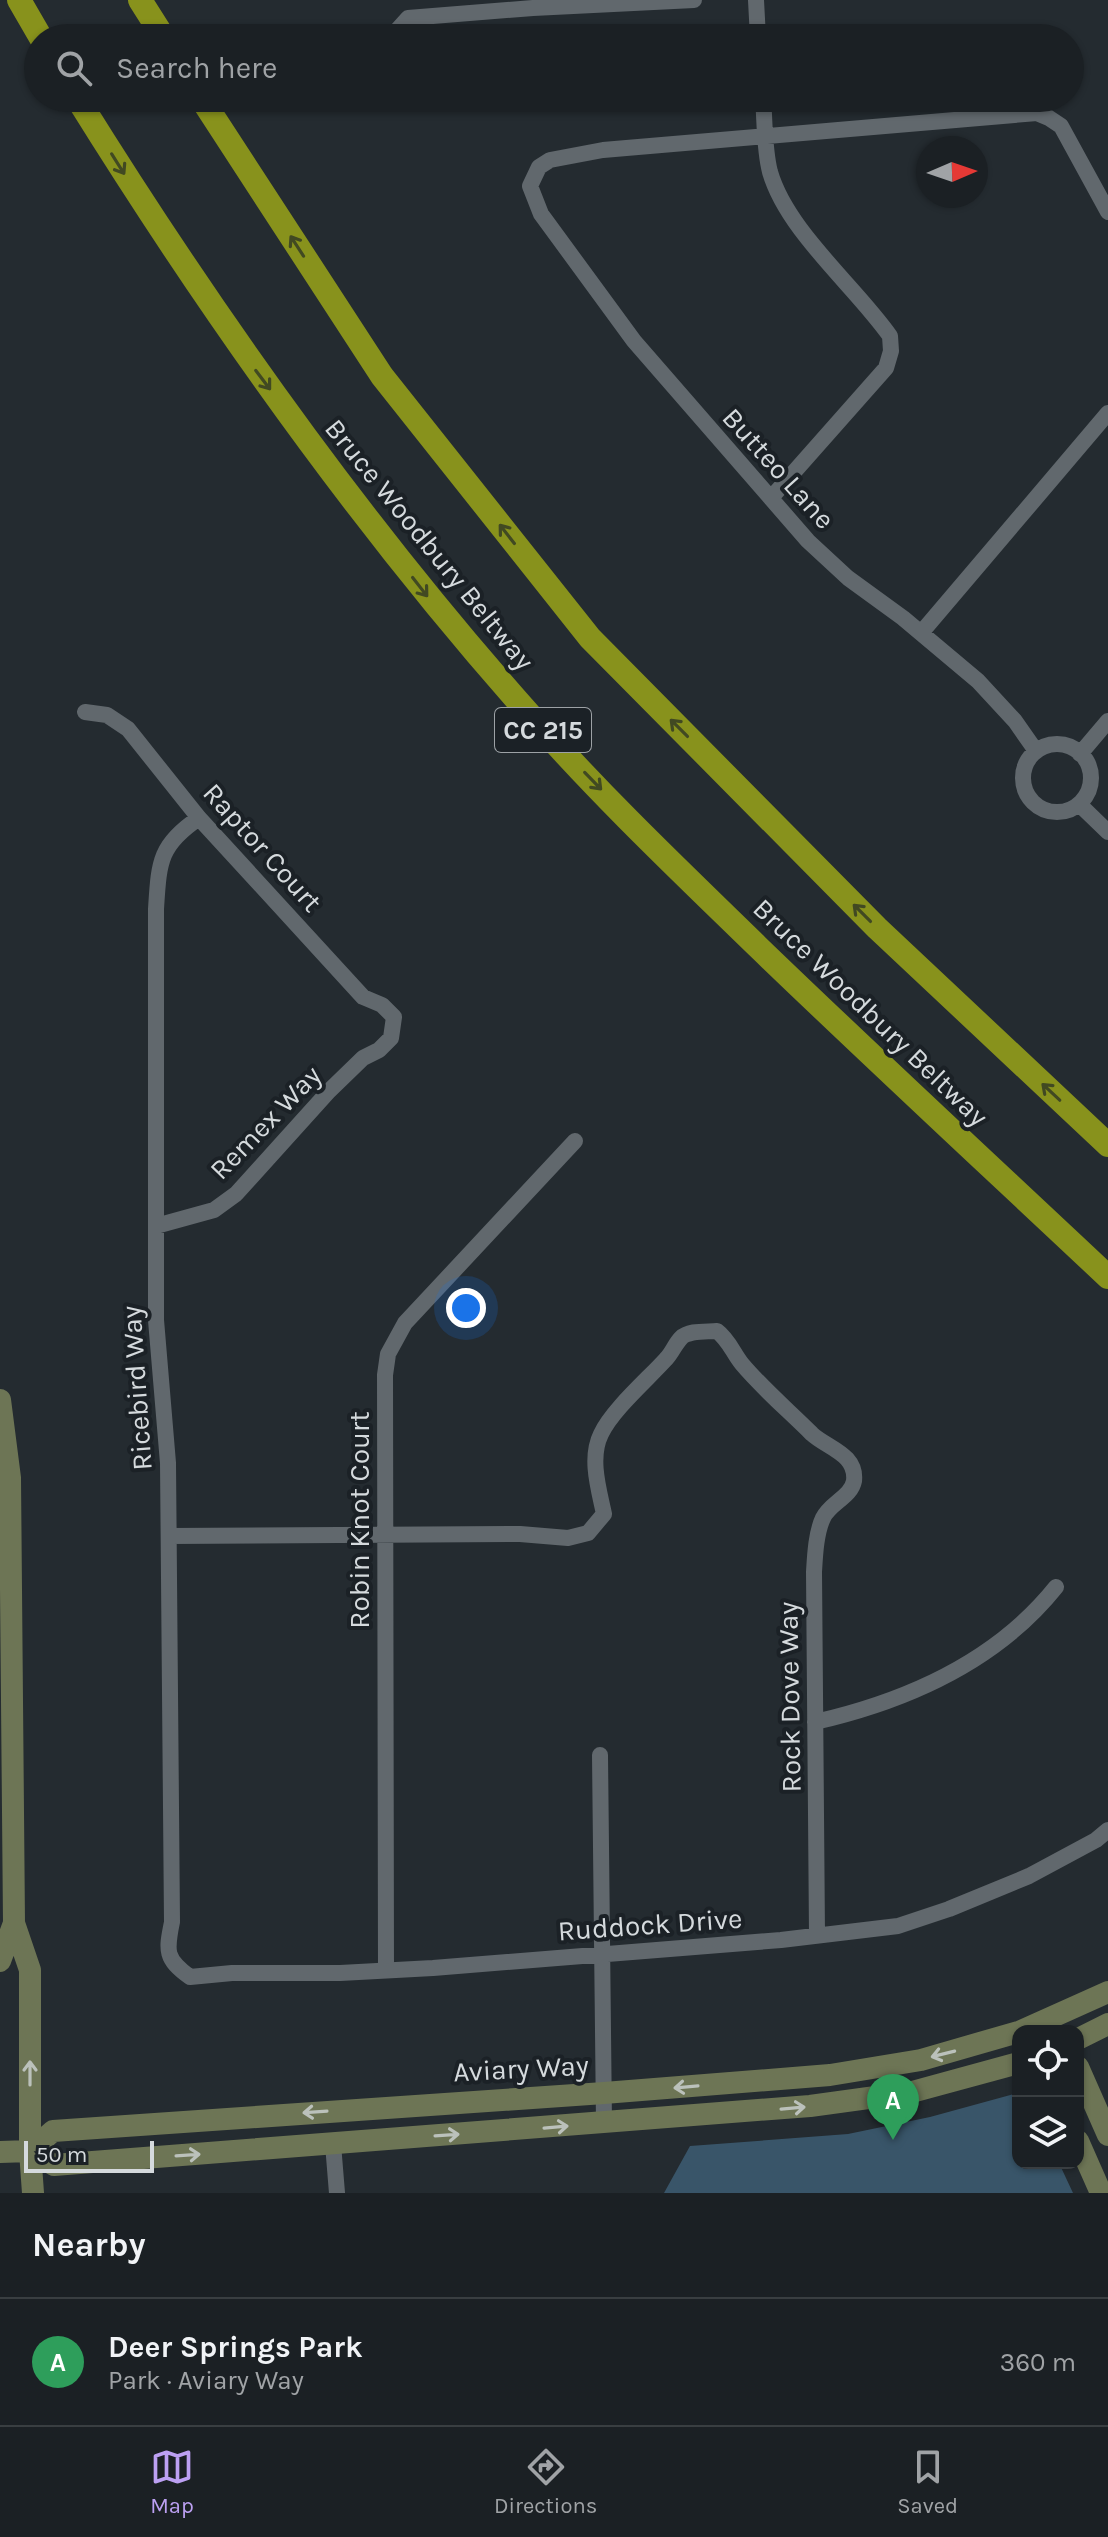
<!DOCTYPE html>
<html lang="en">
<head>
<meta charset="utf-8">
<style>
	body { margin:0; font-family:Karla,sans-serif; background:#282d31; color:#f1f3f6 }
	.controls { position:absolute; right:24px; bottom:24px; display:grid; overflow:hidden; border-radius:16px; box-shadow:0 2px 6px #0004 }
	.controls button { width:72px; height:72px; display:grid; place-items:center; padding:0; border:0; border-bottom:2px solid #393e41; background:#1b2024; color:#f1f3f6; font:40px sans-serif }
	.compass { position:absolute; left:916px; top:136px; width:72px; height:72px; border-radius:50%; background:#1b2024; box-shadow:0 2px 6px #0004; rotate:88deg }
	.scale { position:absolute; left:24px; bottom:20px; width:130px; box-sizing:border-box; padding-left:8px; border:4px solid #d5dadd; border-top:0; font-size:22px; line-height:28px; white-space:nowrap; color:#d5dadd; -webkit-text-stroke:6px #1b2126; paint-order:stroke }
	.you { position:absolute; left:466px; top:1308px; width:28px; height:28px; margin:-20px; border:6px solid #fff; border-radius:50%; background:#1a73e8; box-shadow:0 0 0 12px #1a73e833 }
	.badge { display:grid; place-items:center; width:52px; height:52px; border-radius:50%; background:#bca0f2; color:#fff; font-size:26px; font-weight:700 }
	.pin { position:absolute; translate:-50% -66px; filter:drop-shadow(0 2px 4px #0008) }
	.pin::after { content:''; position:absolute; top:42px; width:28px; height:24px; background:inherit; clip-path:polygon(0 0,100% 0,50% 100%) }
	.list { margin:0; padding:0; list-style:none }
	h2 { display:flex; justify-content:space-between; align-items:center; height:104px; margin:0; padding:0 32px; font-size:34px }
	h2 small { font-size:26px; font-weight:400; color:#a0a3a6 }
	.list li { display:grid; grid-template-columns:52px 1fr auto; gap:24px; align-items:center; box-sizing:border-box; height:128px; padding:0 32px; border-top:2px solid #393e41 }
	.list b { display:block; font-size:30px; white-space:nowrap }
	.list p { margin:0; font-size:26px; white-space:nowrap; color:#a0a3a6 }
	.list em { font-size:26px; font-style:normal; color:#a0a3a6 }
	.icon { flex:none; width:44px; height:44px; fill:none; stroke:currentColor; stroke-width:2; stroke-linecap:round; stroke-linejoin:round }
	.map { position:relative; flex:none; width:1108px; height:2193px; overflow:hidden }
	.search { position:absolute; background:#1b2024; box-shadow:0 2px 6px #0004; left:24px; right:24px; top:24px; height:88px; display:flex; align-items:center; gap:20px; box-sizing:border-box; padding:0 28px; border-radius:44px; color:#a0a3a6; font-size:30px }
	.sheet { height:232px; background:#1b2024 }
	nav { display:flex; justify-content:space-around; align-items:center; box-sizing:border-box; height:112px; border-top:2px solid #393e41; background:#1b2024; font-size:22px; color:#a0a3a6 }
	nav a { display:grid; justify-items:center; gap:4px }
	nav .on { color:#bca0f2 }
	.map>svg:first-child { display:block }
	.green { fill:#395569 }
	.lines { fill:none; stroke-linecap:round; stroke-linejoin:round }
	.minor { stroke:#61686d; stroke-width:16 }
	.secondary { stroke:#6d7555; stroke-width:22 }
	.motorway { stroke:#88921c; stroke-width:24 }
	.oneway { stroke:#414922 }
	.oneway2 { stroke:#bbc1bb }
	.labels { text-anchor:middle; stroke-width:8; stroke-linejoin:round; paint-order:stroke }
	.shield { fill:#1b2126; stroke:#9da2a6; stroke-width:2 }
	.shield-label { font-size:26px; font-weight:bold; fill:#d5dadd }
	.street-label { font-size:28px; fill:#d5dadd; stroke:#1b2126 }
</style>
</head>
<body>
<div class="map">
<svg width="1108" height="2193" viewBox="0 0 1108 2193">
	<rect width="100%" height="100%" fill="#242b30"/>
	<path class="green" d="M1014 2094 1018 2097V2163H1059L1073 2193H664L690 2146 848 2134 930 2117Z"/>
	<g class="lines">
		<path class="minor" d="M756 0 758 38
			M390 38 408 18 533 8 694 0
			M763 98C765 122 764 149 770 172 787 231 855 286 890 336L891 351 886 368 771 498
			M921 633 1108 413
			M85 712 107 715 128 729 199 818 363 997 382 1005 394 1017 391 1038 379 1050 363 1058 329 1091 236 1194 214 1210 156 1226
			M1023 778a34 34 0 1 1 68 0a34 34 0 1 1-68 0Z
			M1036 751 1015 721 978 681 903 618 848 578 808 541 634 341 541 214 530 186 539 167 550 160 603 150 1037 113 1049 118 1061 126 1108 212
			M1080 754 1108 721
			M1079 804 1108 832
			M199 818C159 845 159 862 156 909V1320L168 1463 172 1922C166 1951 165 1959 190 1977L232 1973H340L433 1968 781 1940 898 1926 949 1909 1029 1876 1096 1840 1108 1830
			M169 1536 520 1534 568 1538 588 1533 604 1514C599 1490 589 1458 601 1434 612 1410 648 1379 666 1359 672 1353 675 1344 681 1338 689 1330 706 1332 717 1331 729 1340 733 1353 742 1364 763 1389 789 1411 812 1434 827 1448 857 1454 854 1481 851 1497 830 1503 823 1518 816 1533 815 1555 814 1572L817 1935
			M815 1722C907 1701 996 1662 1056 1587
			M600 1755 604 2123
			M386 1970 385 1375 388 1354 405 1323 575 1141
			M333 2144 337 2193"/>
		<path class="secondary" d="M0 1400 10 1478 14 1923 30 1970V2151L33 2193
			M0 1961 14 1923
			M1021 2031 1108 1992
			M1078 2039 1108 2024
			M1078 2067 1108 2135
			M1078 2141 1101 2193
			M30 2151 53 2131 604 2093 830 2075 921 2060 1018 2032
			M0 2152 30 2151 54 2165 810 2106 912 2092 1018 2063"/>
		<path class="motorway" d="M19 0 41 38
			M140 0 164 38
			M77 98C212 315 360 524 530 715 601 796 680 871 757 946 873 1058 991 1167 1108 1277
			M201 98 382 376 590 638 877 928 1108 1145"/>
	</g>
	<defs><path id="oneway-shaft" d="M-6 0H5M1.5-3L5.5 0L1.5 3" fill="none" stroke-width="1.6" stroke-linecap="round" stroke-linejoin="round" transform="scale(2)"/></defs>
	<g class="oneway">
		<use href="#oneway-shaft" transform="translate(118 164) rotate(58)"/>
		<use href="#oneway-shaft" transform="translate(297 246) rotate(-123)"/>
		<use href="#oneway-shaft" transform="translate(263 380) rotate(53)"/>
		<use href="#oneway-shaft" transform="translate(507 534) rotate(-128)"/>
		<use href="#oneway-shaft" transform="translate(420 587) rotate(52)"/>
		<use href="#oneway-shaft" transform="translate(679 728) rotate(-135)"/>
		<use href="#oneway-shaft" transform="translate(593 781) rotate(46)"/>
		<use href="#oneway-shaft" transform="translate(862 913) rotate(-135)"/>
		<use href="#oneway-shaft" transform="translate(1051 1092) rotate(-137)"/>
	</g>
	<g class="oneway2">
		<use href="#oneway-shaft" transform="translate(943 2054) rotate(166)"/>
		<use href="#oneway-shaft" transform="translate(30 2073) rotate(-90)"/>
		<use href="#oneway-shaft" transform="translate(686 2087) rotate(175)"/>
		<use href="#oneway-shaft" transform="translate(793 2108) rotate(-5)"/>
		<use href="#oneway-shaft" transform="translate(315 2112) rotate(176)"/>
		<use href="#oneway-shaft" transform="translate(556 2127) rotate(-5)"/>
		<use href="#oneway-shaft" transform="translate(447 2135) rotate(-4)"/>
		<use href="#oneway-shaft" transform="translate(188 2155) rotate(-4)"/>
	</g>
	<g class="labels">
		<rect class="shield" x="495" y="708" width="96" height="44" rx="6"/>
		<g class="shield-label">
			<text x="543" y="739">CC 215</text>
		</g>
		<g class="street-label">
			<text transform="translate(779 468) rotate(48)" y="10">Butteo Lane</text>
			<text transform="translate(430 544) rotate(51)" y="10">Bruce Woodbury Beltway</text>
			<text transform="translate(263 847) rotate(48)" y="10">Raptor Court</text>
			<text transform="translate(871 1012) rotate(44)" y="10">Bruce Woodbury Beltway</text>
			<text transform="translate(265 1122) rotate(-46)" y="10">Remex Way</text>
			<text transform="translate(136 1388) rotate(-94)" y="10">Ricebird Way</text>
			<text transform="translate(359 1520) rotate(-90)" y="10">Robin Knot Court</text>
			<text transform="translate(789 1697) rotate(-91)" y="10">Rock Dove Way</text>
			<text transform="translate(650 1924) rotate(-4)" y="10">Ruddock Drive</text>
			<text transform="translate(521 2068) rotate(-3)" y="10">Aviary Way</text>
		</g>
	</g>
</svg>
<div class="controls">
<button><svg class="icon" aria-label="locate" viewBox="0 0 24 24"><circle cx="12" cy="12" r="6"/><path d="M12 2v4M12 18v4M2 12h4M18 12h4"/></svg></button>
<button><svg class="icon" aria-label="layers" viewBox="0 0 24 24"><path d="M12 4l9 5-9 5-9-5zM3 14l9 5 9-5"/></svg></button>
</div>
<svg class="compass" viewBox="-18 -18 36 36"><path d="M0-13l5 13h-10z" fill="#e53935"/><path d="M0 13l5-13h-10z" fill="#a0a3a6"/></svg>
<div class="scale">50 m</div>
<div class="you"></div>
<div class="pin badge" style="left:893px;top:2140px;background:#2e9e5b">A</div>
<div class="search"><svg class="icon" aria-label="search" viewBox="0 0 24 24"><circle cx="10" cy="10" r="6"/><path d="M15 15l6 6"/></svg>Search here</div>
</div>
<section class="sheet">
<h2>Nearby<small></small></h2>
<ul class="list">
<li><span class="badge" style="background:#2e9e5b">A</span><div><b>Deer Springs Park</b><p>Park · Aviary Way</p></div><em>360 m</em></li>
</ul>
</section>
<nav>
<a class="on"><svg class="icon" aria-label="map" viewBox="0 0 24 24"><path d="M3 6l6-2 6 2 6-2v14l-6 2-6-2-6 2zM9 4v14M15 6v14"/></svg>Map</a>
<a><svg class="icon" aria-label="directions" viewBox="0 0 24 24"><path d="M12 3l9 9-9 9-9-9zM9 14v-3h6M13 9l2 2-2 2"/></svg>Directions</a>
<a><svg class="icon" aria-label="saved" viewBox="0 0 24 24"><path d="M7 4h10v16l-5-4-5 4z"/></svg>Saved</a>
</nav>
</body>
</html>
